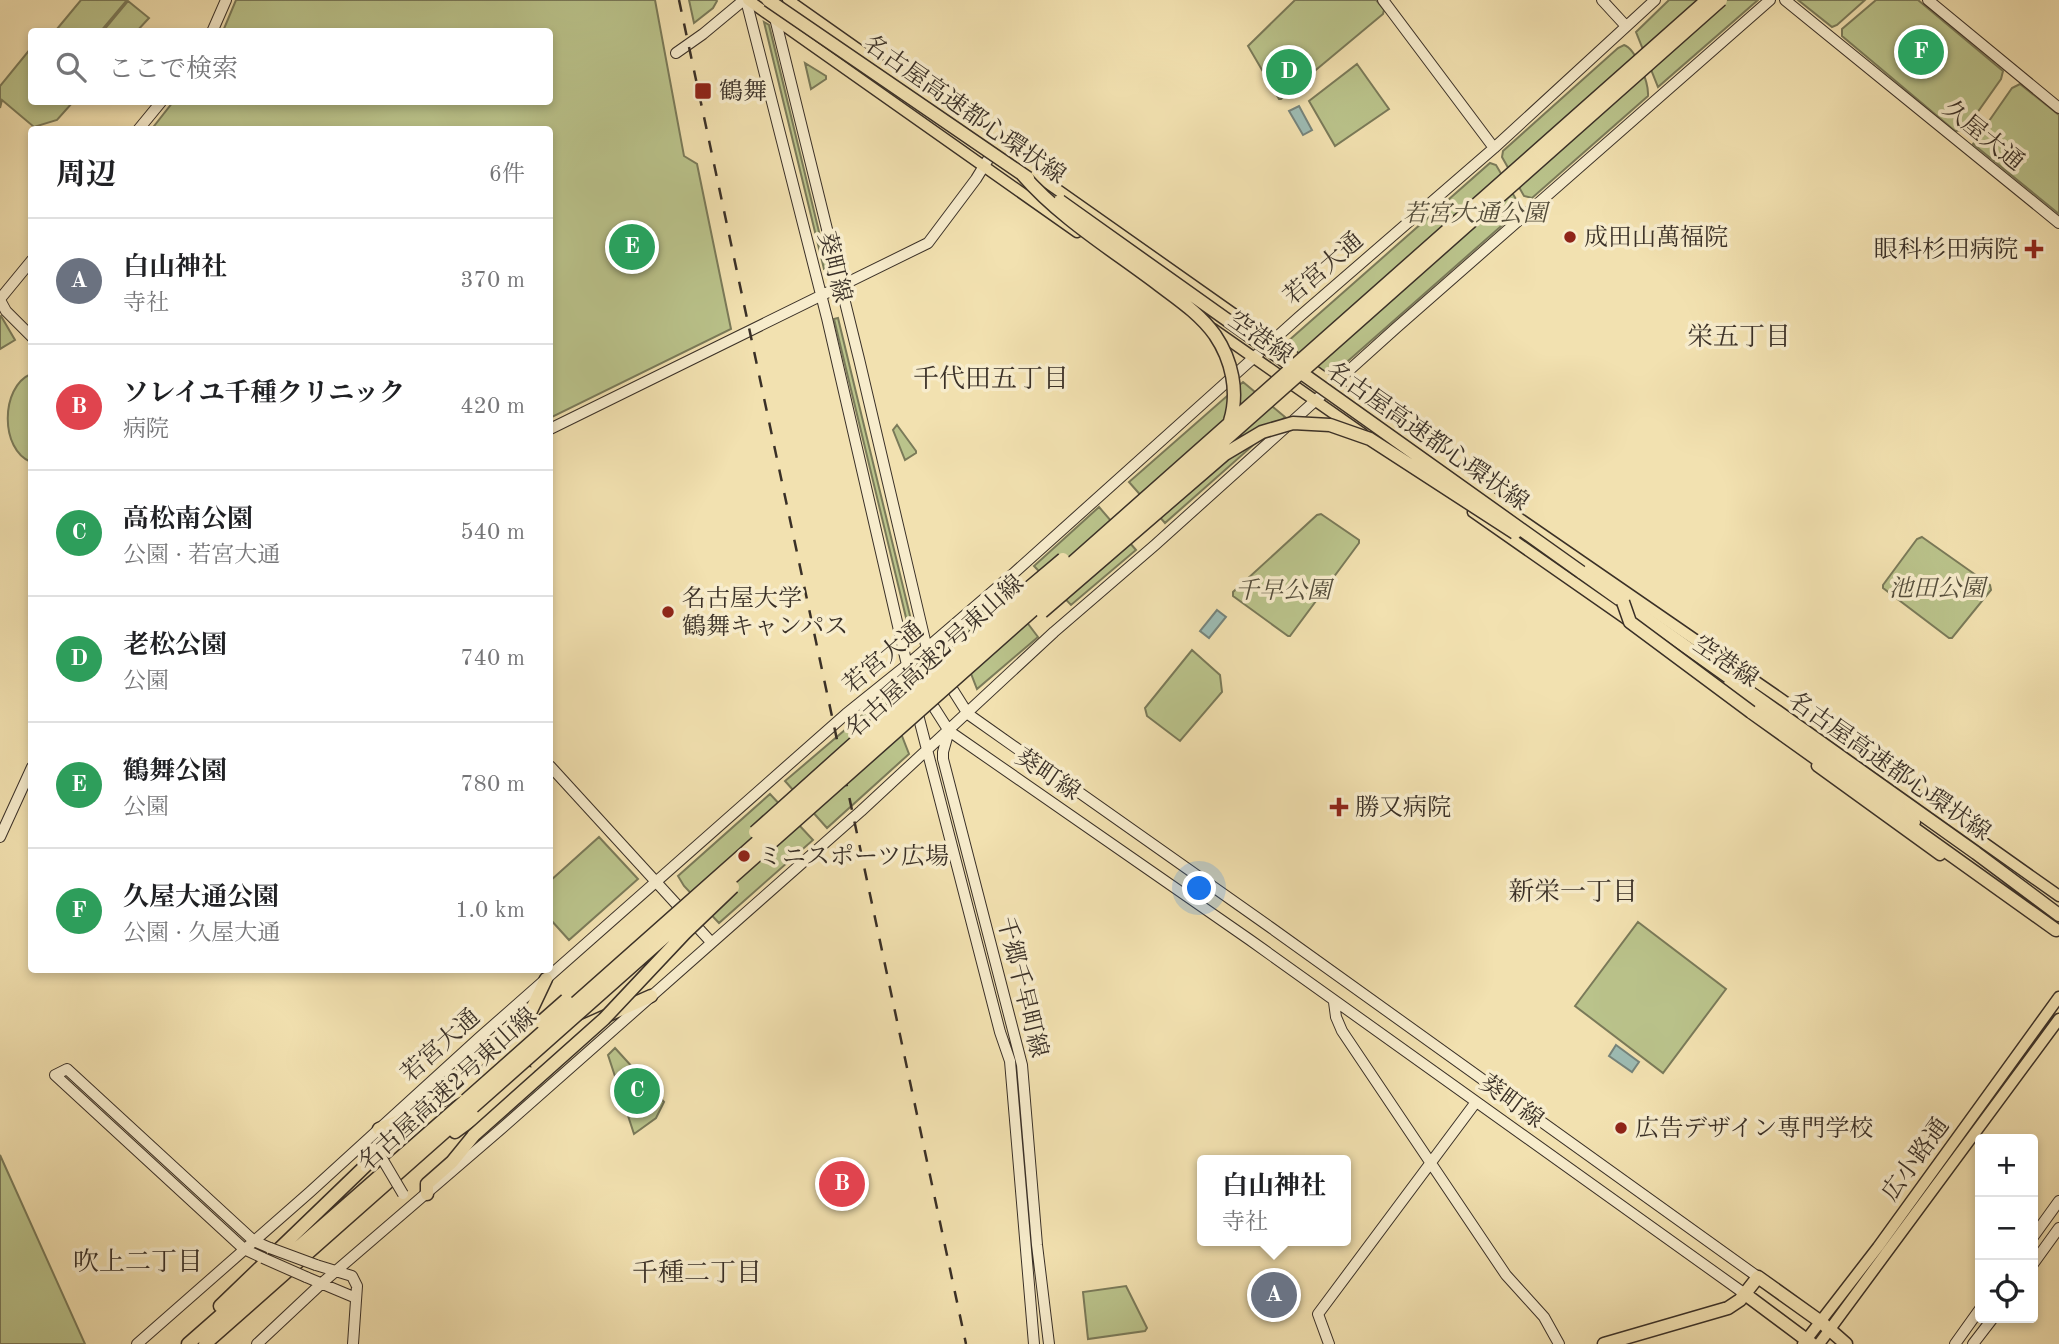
<!DOCTYPE html>
<html lang="ja">
<head>
<meta charset="utf-8">
<style>
	body { margin:0; font-family:"Old Standard TT","Noto Serif JP",serif; background:#f6f6f6; color:#202124 }
	.controls { position:absolute; right:21px; bottom:21px; display:grid; overflow:hidden; border-radius:7px; box-shadow:0 4px 10px #0003 }
	.controls button { width:63px; height:63px; display:grid; place-items:center; padding:0; border:0; border-bottom:2px solid #e0e0e0; background:#fff; color:#202124; font:35px sans-serif }
	.you { position:absolute; left:1200px; top:889px; width:24px; height:24px; margin:-18px; border:5px solid #fff; border-radius:50%; background:#1a73e8; box-shadow:0 0 0 10px #1a73e833 }
	.badge { display:grid; place-items:center; width:46px; height:46px; border-radius:50%; background:#8f2418; color:#fff; font-size:23px; font-weight:700 }
	.pin { position:absolute; translate:-50% -50%; border:4px solid #fff; box-shadow:0 2px 7px #0006 }
	.popup { position:absolute; left:1197px; top:1155px; width:154px; height:91px; box-sizing:border-box; display:grid; place-content:center; border-radius:7px; background:#fff; filter:drop-shadow(0 2px 5px #0005); font-size:23px; white-space:nowrap; color:#757577 }
	.popup b { font-size:26px; color:#202124 }
	.popup::after { content:''; position:absolute; left:50%; top:100%; margin-left:-14px; border:14px solid transparent; border-top-color:#fff }
	.list { margin:0; padding:0; list-style:none }
	h2 { display:flex; justify-content:space-between; align-items:center; height:91px; margin:0; padding:0 28px; font-size:30px }
	h2 small { font-size:23px; font-weight:400; color:#757577 }
	.list li { display:grid; grid-template-columns:46px 1fr auto; gap:21px; align-items:center; box-sizing:border-box; height:126px; padding:0 28px; border-top:2px solid #e0e0e0 }
	.list b { display:block; font-size:26px; white-space:nowrap }
	.list p { margin:0; font-size:23px; white-space:nowrap; color:#757577 }
	.list em { font-size:23px; font-style:normal; color:#757577 }
	.icon { flex:none; width:38px; height:38px; fill:none; stroke:currentColor; stroke-width:2; stroke-linecap:round; stroke-linejoin:round }
	.map { position:relative; flex:none; width:2059px; height:1344px; overflow:hidden }
	.search { position:absolute; background:#fff; box-shadow:0 4px 10px #0003; left:28px; top:28px; width:525px; height:77px; display:flex; align-items:center; gap:18px; box-sizing:border-box; padding:0 24px; border-radius:7px; color:#757577; font-size:26px }
	.panel { position:absolute; background:#fff; box-shadow:0 4px 10px #0003; left:28px; top:126px; width:525px; height:847px; border-radius:7px }
	.map>svg:first-child { display:block }
	.green { fill:#bac38b; stroke:#7a7a59; stroke-width:2 }
	.water { fill:#9dbcb4; stroke:#75847c; stroke-width:2 }
	.lines { fill:none; stroke-linecap:round; stroke-linejoin:round }
	.secondary-casing { stroke:#3a3027; stroke-width:12 }
	.primary-casing { stroke:#3a3027; stroke-width:13 }
	.highway-casing { stroke:#3a3027; stroke-width:15 }
	.secondary { stroke:#f7eccc; stroke-width:10 }
	.primary { stroke:#f2e1b0; stroke-width:10 }
	.highway { stroke:#f2e1b0; stroke-width:12 }
	.rail { stroke:#3a3027; stroke-width:2.5; stroke-dasharray:12 12; stroke-linecap:butt }
	.secondary-bridge-casing { stroke:#3a3027; stroke-width:12; stroke-linecap:butt }
	.highway-bridge-casing { stroke:#3a3027; stroke-width:15; stroke-linecap:butt }
	.secondary-bridge { stroke:#f7eccc; stroke-width:10 }
	.highway-bridge { stroke:#f2e1b0; stroke-width:12 }
	.poi-dot { fill:#8f2418; stroke:#f7eccc; stroke-width:2.5 }
	.labels { text-anchor:middle; stroke-width:7; stroke-linejoin:round; paint-order:stroke }
	.poi-label { font-size:24px; fill:#3a3027; stroke:#f7eccc; text-anchor:start }
	.street-label { font-size:24px; fill:#3a3027; stroke:#f7eccc }
	.park-label { font-size:24px; font-style:italic; fill:#544d3b; stroke:#f7eccc }
	.neighbourhood-label { font-size:26px; fill:#3a3027; stroke:#f7eccc }
</style>
</head>
<body>
<div class="map">
<svg width="2059" height="1344" viewBox="0 0 2059 1344">
	<rect width="100%" height="100%" fill="#f2e1b0"/>
	<filter id="stains"><feTurbulence type="fractalNoise" baseFrequency=".00286" numOctaves="4"/><feColorMatrix values="0 0 0 0 .2 0 0 0 0 .09 0 0 0 0 .02 0 0 0 .5 -.17"/></filter>
	<radialGradient id="worn" r=".72"><stop offset=".6" stop-color="#630" stop-opacity="0"/><stop offset="1" stop-color="#630" stop-opacity=".3"/></radialGradient>
	<path class="green" d="M81 0H127L101 31H61L57 29Z
		M236 0H655L684 156 697 164 731 329 550 418V130H151L173 102H550V32L223 31Z
		M689 0H716L717 1 713 8 694 23Z
		M1295 0H1376L1384 10 1383 14 1281 99H1279L1248 46Z
		M1669 0H1758L1658 87 1636 32Z
		M1798 0H1865L1837 25 1832 27Z
		M1876 0H1918L2003 71 2001 79 1965 130 1955 131 1842 36V29Z
		M128 1 149 18 137 31H103Z
		M764 22 769 25 828 269H824Z
		M1624 45C1636 49 1649 83 1648 96L1532 198 1524 196 1502 157 1503 151 1618 48Z
		M31 48 32 102H73L57 120 34 127 2 100 0 108V86Z
		M805 63 826 76V79L811 89Z
		M1357 64 1389 109 1335 146 1309 101Z
		M2020 84 2059 115V214L1973 144 2012 88Z
		M1490 163 1496 165 1520 206 1516 213 1331 376 1329 377 1286 346 1287 342Z
		M1 316 15 340 0 349V317Z
		M838 318 913 628 909 630 834 319Z
		M31 374H32L31 462C0 450 0 387 31 374Z
		M1243 382 1285 417 1165 523 1129 482Z
		M897 425 916 451V453L905 460 893 430Z
		M1099 507 1136 550 1071 605 1034 566Z
		M1321 514 1359 540V543L1290 636H1288L1233 596V592L1317 515Z
		M1922 537 1990 585 1991 590 1952 638H1949L1883 588V585L1917 539Z
		M1004 592 1038 637 977 689 956 635Z
		M1192 650 1220 675 1222 692 1180 741 1147 716 1145 708Z
		M886 695 909 754 827 828 785 781Z
		M770 794 813 840 719 923 684 886 678 876Z
		M599 837 638 879 569 940 550 919V881Z
		M1638 922 1726 989 1663 1073 1575 1006Z
		M615 1048 664 1102 656 1118 634 1134 608 1055Z
		M0 1155 85 1344H0Z
		M1126 1286 1147 1328 1145 1331 1088 1339 1083 1292Z"/>
	<path class="water" d="M1299 106 1312 130 1303 135 1289 111Z
		M1217 610 1226 617 1209 638 1200 631Z
		M1616 1045 1639 1062 1632 1072 1609 1056Z"/>
	<g class="lines">
		<defs>
			<path id="secondary" d="M746 0 827 318 907 665 949 731 1250 940 1745 1294
				M1383 0 1494 148
				M1602 0 1625 25
				M1785 0 2059 223
				M1928 0 2059 108
				M774 14 859 359 927 649 968 714 1270 927 1758 1277
				M212 32 226 0
				M676 53 703 34 744 0
				M138 130 161 102
				M0 299 32 260
				M0 300 6 311 32 337
				M550 429 928 243 976 179 995 148
				M916 707 1000 1032 1010 1061 1034 1344
				M948 734 943 752V759L1022 1065 1037 1245 1049 1344
				M550 766 711 942
				M0 837 32 767
				M1334 1002 1336 1017 1342 1031 1506 1275 1544 1317 1559 1344
				M2033 1237 2059 1201
				M263 1258 244 1249 55 1075 67 1069 254 1241 270 1248
				M2033 1264 2059 1228
				M316 1265 352 1276 357 1286 353 1344
				M306 1277 356 1298
				M137 1344 310 1192 479 1038 846 714 907 665 1014 573 1299 317 1494 148 1655 0
				M257 1344 322 1283 501 1129 861 811 1054 632 1155 545 1396 328 1770 0
				M1329 1344 1318 1314 1476 1102
				M1955 1344 1980 1309
				M1973 1344 1993 1318"/>
			<path id="primary" d="M748 0 1077 232
				M788 0 1448 465 1520 519 1784 701 2059 896
				M1213 329 1363 434
				M1473 512 1632 623
				M1726 687 1915 822
				M1817 766 1940 855
				M1803 1344 1878 1247 2059 997
				M1819 1344 2059 1019"/>
			<path id="highway" d="M1581 572 1976 853 2059 915
				M1751 712 2056 930
				M537 1065 579 1028 651 996
				M442 1092 529 1015 546 979
				M379 1129C425 1112 469 1087 507 1057 519 1047 530 1033 541 1022
				M455 1132 508 1093 529 1073
				M427 1194V1184L452 1162 474 1135
				M1745 1294 1812 1344
				M220 1306 411 1122
				M188 1344 466 1100
				M205 1344 473 1107
				M1604 1344 1728 1308 1740 1300 1758 1277 1821 1322 1846 1344"/>
		</defs>
		<use href="#secondary" class="secondary-casing"/>
		<use href="#primary" class="primary-casing"/>
		<use href="#highway" class="highway-casing"/>
		<use href="#secondary" class="secondary"/>
		<use href="#primary" class="primary"/>
		<use href="#highway" class="highway"/>
		<path class="rail" d="M679 0 966 1344"/>
		<defs>
			<path id="secondary-bridge" d="M377 1150 403 1194
				M270 1248 316 1265
				M263 1258 306 1277"/>
			<path id="highway-bridge" d="M768 0 1028 178
				M1022 174C1061 219 1113 250 1159 285 1179 300 1200 314 1215 335 1232 360 1239 392 1230 421
				M1060 201 1581 572
				M1623 602 1630 622 1751 712
				M1042 612 1225 454 1262 432 1293 423 1330 425 1370 439 1515 533
				M755 832 1005 608 1063 559
				M541 1022 566 1000
				M466 1100 1707 0
				M473 1107 1721 0
				M474 1135 604 1019 685 933 733 887"/>
		</defs>
		<use href="#secondary-bridge" class="secondary-bridge-casing"/>
		<use href="#highway-bridge" class="highway-bridge-casing"/>
		<use href="#secondary-bridge" class="secondary-bridge"/>
		<use href="#highway-bridge" class="highway-bridge"/>
	</g>
	<g class="poi-dot">
		<rect x="694" y="82" width="18" height="18" rx="3.5"/>
		<circle cx="1570" cy="237" r="7"/>
		<path d="M2030.5 238.5h7v7h7v7h-7v7h-7v-7h-7v-7h7z"/>
		<circle cx="668" cy="612" r="7"/>
		<path d="M1335.5 796.5h7v7h7v7h-7v7h-7v-7h-7v-7h7z"/>
		<circle cx="744" cy="856" r="7"/>
		<circle cx="1621" cy="1128" r="7"/>
	</g>
	<g class="labels">
		<g class="poi-label">
			<text x="719" y="99">鶴舞</text>
			<text x="1584" y="245">成田山萬福院</text>
			<text x="2018" y="257" text-anchor="end">眼科杉田病院</text>
			<text x="682" y="606">名古屋大学<tspan x="682" dy="28">鶴舞キャンパス</tspan></text>
			<text x="1355" y="815">勝又病院</text>
			<text x="758" y="864">ミニスポーツ広場</text>
			<text x="1635" y="1136">広告デザイン専門学校</text>
		</g>
		<g class="street-label">
			<text transform="translate(965 109) rotate(35)" y="8">名古屋高速都心環状線</text>
			<text transform="translate(1984 135) rotate(39)" y="8">久屋大通</text>
			<text transform="translate(835 267) rotate(76)" y="8">葵町線</text>
			<text transform="translate(1323 268) rotate(-41)" y="8">若宮大通</text>
			<text transform="translate(1261 337) rotate(35)" y="8">空港線</text>
			<text transform="translate(1428 436) rotate(35)" y="8">名古屋高速都心環状線</text>
			<text transform="translate(934 656) rotate(-42)" y="8">名古屋高速2号東山線</text>
			<text transform="translate(883 657) rotate(-40)" y="8">若宮大通</text>
			<text transform="translate(1726 661) rotate(34)" y="8">空港線</text>
			<text transform="translate(1890 766) rotate(35)" y="8">名古屋高速都心環状線</text>
			<text transform="translate(1048 774) rotate(34)" y="8">葵町線</text>
			<text transform="translate(1023 987) rotate(76)" y="8">千郷千早町線</text>
			<text transform="translate(440 1045) rotate(-42)" y="8">若宮大通</text>
			<text transform="translate(447 1089) rotate(-42)" y="8">名古屋高速2号東山線</text>
			<text transform="translate(1512 1101) rotate(36)" y="8">葵町線</text>
			<text transform="translate(1915 1159) rotate(-54)" y="8">広小路通</text>
		</g>
		<g class="park-label">
			<text x="1475" y="221">若宮大通公園</text>
			<text x="1937" y="596">池田公園</text>
			<text x="1283" y="598">千早公園</text>
		</g>
		<g class="neighbourhood-label">
			<text x="1739" y="345">栄五丁目</text>
			<text x="991" y="387">千代田五丁目</text>
			<text x="1573" y="900">新栄一丁目</text>
			<text x="138" y="1270">吹上二丁目</text>
			<text x="697" y="1281">千種二丁目</text>
		</g>
	</g>
	<rect width="100%" height="100%" filter="url(#stains)"/>
	<rect width="100%" height="100%" fill="url(#worn)"/>
</svg>
<div class="controls">
<button>+</button>
<button>−</button>
<button><svg class="icon" aria-label="locate" viewBox="0 0 24 24"><circle cx="12" cy="12" r="6"/><path d="M12 2v4M12 18v4M2 12h4M18 12h4"/></svg></button>
</div>
<div class="you"></div>
<div class="pin badge" style="left:1274px;top:1295px;background:#6b7280">A</div>
<div class="popup"><b>白山神社</b>寺社</div>
<div class="pin badge" style="left:842px;top:1184px;background:#e0444e">B</div>
<div class="pin badge" style="left:637px;top:1091px;background:#2e9e5b">C</div>
<div class="pin badge" style="left:1289px;top:72px;background:#2e9e5b">D</div>
<div class="pin badge" style="left:632px;top:247px;background:#2e9e5b">E</div>
<div class="pin badge" style="left:1921px;top:52px;background:#2e9e5b">F</div>
<div class="search"><svg class="icon" aria-label="search" viewBox="0 0 24 24"><circle cx="10" cy="10" r="6"/><path d="M15 15l6 6"/></svg>ここで検索</div>
<section class="panel">
<h2>周辺<small>6件</small></h2>
<ul class="list">
<li><span class="badge" style="background:#6b7280">A</span><div><b>白山神社</b><p>寺社</p></div><em>370 m</em></li>
<li><span class="badge" style="background:#e0444e">B</span><div><b>ソレイユ千種クリニック</b><p>病院</p></div><em>420 m</em></li>
<li><span class="badge" style="background:#2e9e5b">C</span><div><b>高松南公園</b><p>公園 · 若宮大通</p></div><em>540 m</em></li>
<li><span class="badge" style="background:#2e9e5b">D</span><div><b>老松公園</b><p>公園</p></div><em>740 m</em></li>
<li><span class="badge" style="background:#2e9e5b">E</span><div><b>鶴舞公園</b><p>公園</p></div><em>780 m</em></li>
<li><span class="badge" style="background:#2e9e5b">F</span><div><b>久屋大通公園</b><p>公園 · 久屋大通</p></div><em>1.0 km</em></li>
</ul>
</section>
</div>
</body>
</html>
